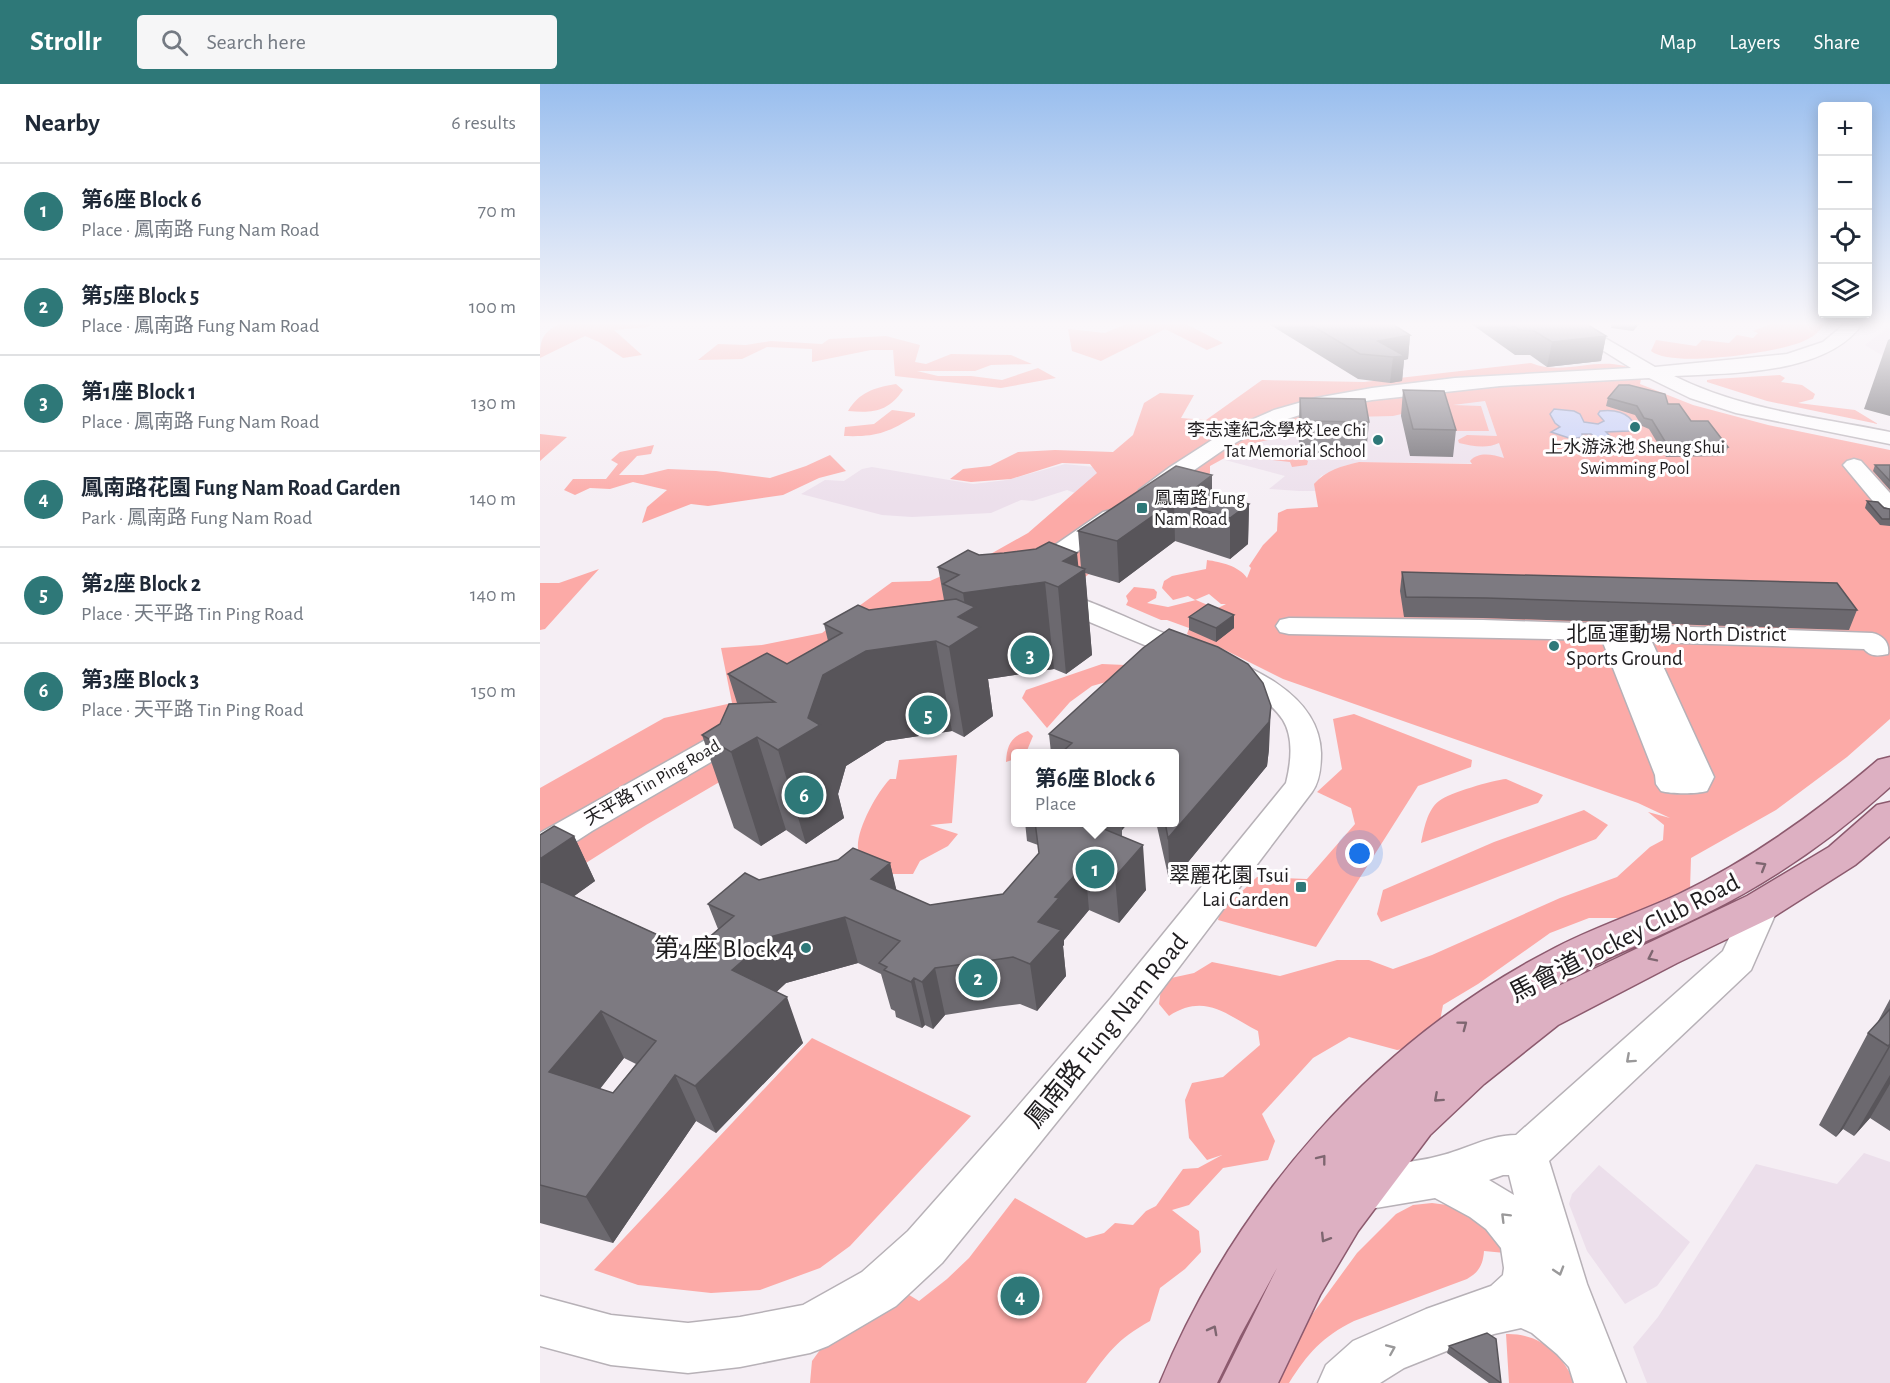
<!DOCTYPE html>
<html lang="en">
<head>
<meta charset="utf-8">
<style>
	body { margin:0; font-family:"Alegreya Sans","Noto Sans SC",sans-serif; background:#f6f6f7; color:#1f2937 }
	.controls { position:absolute; right:18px; top:18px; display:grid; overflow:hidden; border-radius:6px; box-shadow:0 3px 15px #0003 }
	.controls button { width:54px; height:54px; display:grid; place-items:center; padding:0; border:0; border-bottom:2px solid #e0e1e3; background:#fff; color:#1f2937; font:30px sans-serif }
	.you { position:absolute; left:820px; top:770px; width:21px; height:21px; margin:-15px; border:4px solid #fff; border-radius:50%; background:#1a73e8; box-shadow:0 0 0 9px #1a73e833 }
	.badge { display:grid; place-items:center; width:39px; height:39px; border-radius:50%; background:#2e7878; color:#fff; font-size:20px; font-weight:700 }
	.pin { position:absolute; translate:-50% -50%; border:3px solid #fff; box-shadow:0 2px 6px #0006 }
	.popup { position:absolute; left:471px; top:665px; width:168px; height:78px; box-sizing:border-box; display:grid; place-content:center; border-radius:6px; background:#fff; filter:drop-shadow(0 2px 4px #0005); font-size:20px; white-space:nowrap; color:#747a83 }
	.popup b { font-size:22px; color:#1f2937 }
	.popup::after { content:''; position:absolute; left:50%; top:100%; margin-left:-12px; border:12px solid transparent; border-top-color:#fff }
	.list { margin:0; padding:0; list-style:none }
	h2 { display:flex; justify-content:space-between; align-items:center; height:78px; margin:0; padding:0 24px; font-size:26px }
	h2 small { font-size:20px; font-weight:400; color:#747a83 }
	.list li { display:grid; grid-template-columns:39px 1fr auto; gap:18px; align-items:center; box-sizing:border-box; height:96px; padding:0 24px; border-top:2px solid #e0e1e3 }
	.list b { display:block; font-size:22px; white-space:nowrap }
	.list p { margin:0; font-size:20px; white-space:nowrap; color:#747a83 }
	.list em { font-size:20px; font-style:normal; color:#747a83 }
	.icon { flex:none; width:33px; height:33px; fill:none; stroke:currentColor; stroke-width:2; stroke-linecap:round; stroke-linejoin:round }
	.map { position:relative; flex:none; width:1350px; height:1299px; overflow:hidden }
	header { display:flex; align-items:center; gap:36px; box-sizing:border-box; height:84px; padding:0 30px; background:#2e7878; color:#fff }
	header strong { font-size:28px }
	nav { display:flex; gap:33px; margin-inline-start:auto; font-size:21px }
	.search { width:420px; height:54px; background:#f6f6f7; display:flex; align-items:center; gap:15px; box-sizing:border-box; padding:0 21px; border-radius:6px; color:#747a83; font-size:22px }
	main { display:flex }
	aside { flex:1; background:#fff }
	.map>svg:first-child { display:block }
	.built { fill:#ecdfeb }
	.green { fill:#fcaaa7 }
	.water { fill:#c2ccf7; stroke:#9198b6; stroke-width:1.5 }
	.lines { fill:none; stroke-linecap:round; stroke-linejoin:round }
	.minor-casing { stroke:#b7b1b7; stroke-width:3 }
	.major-casing { stroke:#8c5a6e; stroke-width:3 }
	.minor { fill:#fff; fill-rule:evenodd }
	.major { fill:#ddb0c2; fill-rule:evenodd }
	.wall { fill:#6c696f; fill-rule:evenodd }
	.shaded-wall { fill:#58555a }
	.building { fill:#7d7a81; stroke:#58555a; stroke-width:1.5; fill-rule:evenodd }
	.oneway { stroke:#7e6670 }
	.oneway2 { stroke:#9a999a }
	.poi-dot { fill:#2e7878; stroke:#fffeff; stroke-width:2 }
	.labels { text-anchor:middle; stroke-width:6; stroke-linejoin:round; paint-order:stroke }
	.far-poi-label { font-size:18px; fill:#1f1d1f; stroke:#fffeff; text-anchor:end }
	.far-street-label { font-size:18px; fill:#1f1d1f; stroke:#fffeff }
	.poi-label { font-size:21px; fill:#1f1d1f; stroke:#fffeff; text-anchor:start }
	.near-street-label { font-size:26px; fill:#1f1d1f; stroke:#fffeff }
	.near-poi-label { font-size:26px; fill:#1f1d1f; stroke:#fffeff; text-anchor:end }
</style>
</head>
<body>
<header>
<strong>Strollr</strong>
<div class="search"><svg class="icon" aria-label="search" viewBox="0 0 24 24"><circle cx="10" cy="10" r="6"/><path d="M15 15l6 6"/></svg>Search here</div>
<nav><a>Map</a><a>Layers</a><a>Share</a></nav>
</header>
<main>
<aside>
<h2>Nearby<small>6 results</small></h2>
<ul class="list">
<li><span class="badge">1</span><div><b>第6座 Block 6</b><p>Place · 鳳南路 Fung Nam Road</p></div><em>70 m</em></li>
<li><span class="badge">2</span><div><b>第5座 Block 5</b><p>Place · 鳳南路 Fung Nam Road</p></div><em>100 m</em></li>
<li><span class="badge">3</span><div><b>第1座 Block 1</b><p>Place · 鳳南路 Fung Nam Road</p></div><em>130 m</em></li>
<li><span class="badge">4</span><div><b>鳳南路花園 Fung Nam Road Garden</b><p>Park · 鳳南路 Fung Nam Road</p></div><em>140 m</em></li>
<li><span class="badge">5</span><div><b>第2座 Block 2</b><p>Place · 天平路 Tin Ping Road</p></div><em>140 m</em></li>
<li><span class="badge">6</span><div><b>第3座 Block 3</b><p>Place · 天平路 Tin Ping Road</p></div><em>150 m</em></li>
</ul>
</aside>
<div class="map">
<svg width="1350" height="1299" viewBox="0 0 1350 1299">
	<rect width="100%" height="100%" fill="#f5eef4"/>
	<path class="built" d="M1350 242V272H1343L1325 261Z
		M941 306 967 380 819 378 804 382 781 392 775 400 776 407H759L729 405 745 392 685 376 725 352 748 343Z
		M525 380 564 384 538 410 527 406 493 417 481 416 451 429 372 433 342 431 261 410 285 396 304 397 322 385 332 383 433 400 467 396Z
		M1324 1069 1350 1078V1299H1107L1093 1263 1118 1233 1216 1080 1297 1100Z
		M1059 1081 1150 1158 1117 1202 1085 1220 1047 1167 1029 1120 1032 1110Z"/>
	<path class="green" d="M20 239H114L108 243 74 246 102 271 83 274 59 258 45 252 0 274C0 254 3 249 20 239Z
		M588 239H644L683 259 667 266 625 245 561 277 532 267 528 245 565 249Z
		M1233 239H1285C1279 250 1268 256 1256 260 1229 269 1132 284 1111 267L1116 256 1156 262 1162 256 1189 259 1197 251 1213 254 1218 249 1213 247Z
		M346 252 380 261 375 278 386 280 411 270 471 271 492 280 451 281 435 287H377L398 292H431L462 296 498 284 516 294 461 304 355 292 353 266H331L272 278V265L227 263 202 275 158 276 178 260 206 261 231 257 282 260 289 255Z
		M991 279C1028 294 1065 266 1102 290L1100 300 1153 321 1228 341 1350 366V635L1307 673 1236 726 1151 774 1150 805 1086 834H1049L1010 849 938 900 903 921 900 937 876 963 857 966 809 953 773 974 722 1030 735 1057 728 1076 683 1084 649 1121 632 1126 659 1147 661 1168 645 1185 620 1204 610 1237C576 1256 568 1269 546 1299H270L272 1277 298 1241 361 1206 379 1217 407 1195 429 1174 475 1114 546 1154 564 1149 575 1139 593 1141 606 1127 616 1122 643 1085 658 1084 682 1071 667 1076 649 1054 645 1016 652 999 683 993 720 961 718 947C685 930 665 909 629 932L619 920 622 896 654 889 672 878 740 892 797 876H829L853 885 892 871 1020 814 1077 793 1110 763 1123 756 1124 741 1108 728 1130 734 1098 719 743 595 677 562 661 559 647 550 649 544 627 536H621L586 521 588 517 586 512 594 503 614 505 617 508 616 514 607 519 628 523 656 516 670 522 672 527 686 520H681L669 510 655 516 648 512 633 516 622 504 624 497 632 492 666 485 667 476C681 478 699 482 707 494L711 484 709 482 723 461 737 447 738 429 747 425 778 423 774 400C786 386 802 382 819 378L932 380 930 377C939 367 953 371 964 374L959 359C947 365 932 362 919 359L918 356 927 351 957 352 945 317 913 321 941 322 949 347H912L866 329 853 332 811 333 769 341 738 349 728 356 710 360 670 382V389L662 398 542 488 549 490 535 501 470 528 106 741 0 808V704L124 634 192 619 181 564 222 561 282 549 352 498 390 497 447 472 488 449 557 389 550 380 522 379 471 395 431 398 410 395 423 385 450 382 478 368 515 366 573 368 593 351 604 319 620 309 654 311 641 334 666 336 722 296 824 298Z
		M1240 291 1245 294 1241 298 1262 301 1275 310 1273 315 1258 319 1315 326 1338 340 1227 317 1167 298V296L1174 295Z
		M356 300 363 306C348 328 333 329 308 327 320 308 333 304 356 300Z
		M352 326 375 329V332C347 349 337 353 304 352L305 343 334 340Z
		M0 350 27 353 0 377Z
		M114 361 111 370 97 372 79 391H103L128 385 176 387 230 394 266 382 290 371 306 387 279 394 243 411 168 422 151 420 102 439 107 423 127 406 93 398 70 405 50 404 35 411 24 406 33 395H66L78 380 71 376 80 368Z
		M739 365 752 367 768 377 767 381 752 383 750 378 724 375V371Z
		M59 485 5 545 0 546V499H19Z
		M562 580 585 581 577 595 552 602 530 618 507 644 482 614 486 606Z
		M814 630 932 676 931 683 878 702 776 863 678 836 680 828 717 793 767 795 815 740 811 724 777 708 802 685 793 635Z
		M488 647 493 652 486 669 476 670 475 675 466 678C467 661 471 652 488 647Z
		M417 671 412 739 390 741 418 750 408 762 380 777 373 790H338L327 787C325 781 319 772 318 765 316 746 337 708 350 695H356L359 676Z
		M966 695 1003 711 998 719 881 759C884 745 887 726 899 717 909 709 953 696 966 695Z
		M1044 726 1068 741 1056 755 841 838 837 830 843 806 954 758Z
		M272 954 431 1032 310 1162 280 1184 220 1206 171 1209 98 1201 54 1186Z
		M892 1119 915 1122 945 1138 965 1169 944 1167C943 1181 939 1188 927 1195L814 1237C782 1253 768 1269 749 1299H734L766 1239 817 1169 856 1130 873 1121Z
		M966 1250C999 1249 1022 1269 1035 1299H969Z"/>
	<path class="water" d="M1014 325 1034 327 1040 330 1044 338 1058 340 1064 337 1058 330 1060 327C1073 325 1090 328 1095 342L1089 347 1066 348 1074 356 1060 357 1051 350H1042V353L1032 355 1011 348 1020 343 1015 339 1010 330Z"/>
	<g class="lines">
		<defs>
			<path id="minor" d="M1019 239H1039L1115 283 1247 270 1283 258 1306 239H1323C1287 291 1192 289 1134 292 1202 326 1277 333 1350 348V360L1196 329 1150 314 1109 294 960 302 832 316 779 325 747 335 715 348 686 364 618 411 610 413 602 411 599 406 630 383 686 347 734 326 776 314 832 304 915 294 1091 284Z
				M1314 375 1321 377 1350 409V430L1342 428 1303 381 1307 377Z
				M571 426 579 428 582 433 579 438 501 493 492 495 483 493 480 488 483 483 563 428Z
				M510 505C550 515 588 535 626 550 679 572 779 597 781 669 781 682 780 697 772 708L599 936 491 1070 402 1179 356 1222 288 1262 270 1269 200 1283 148 1289 71 1281 0 1262V1212L71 1231 148 1239 200 1233 263 1221 322 1188 368 1147 461 1042 571 914 746 699C751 679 754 654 743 636 718 598 647 578 607 562 572 548 537 532 501 518L497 513 501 508Z
				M749 534 943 536 1332 549C1342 551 1350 558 1348 570 1338 572 1331 573 1324 565L1112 558 1174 693 1167 707C1157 710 1131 710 1121 707L1116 700 1115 691 1062 556 749 550 740 548 736 542 740 536Z
				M203 638 214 641 218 647 214 653 52 747 12 773 0 777V749L192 641Z
				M1221 809 1234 813 1239 822 1211 886 1009 1077 1047 1200 1086 1299H1034L1029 1283 1017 1270 992 1249 981 1244 954 1250 909 1266 864 1284 840 1299H778L786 1281 813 1257 886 1225 951 1202 963 1191 964 1184 961 1164 946 1145 930 1133 895 1114 818 1127 802 1121 796 1106 802 1091C833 1079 867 1081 899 1072 925 1066 949 1051 976 1051L1183 867 1208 813ZM963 1091H969L974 1111 949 1096Z"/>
			<path id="major" d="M1350 673V703C1295 753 1234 796 1167 829 1115 855 1061 874 1012 905L1207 812 1289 763 1337 721 1350 718V752L1315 781 1235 832 1137 879 1018 941 944 1000 890 1051 818 1147 780 1211 738 1299H680L737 1184 700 1252 677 1299H620C695 1117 834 958 1009 867 1051 844 1096 830 1139 810 1212 775 1277 728 1338 676Z"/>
		</defs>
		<use href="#minor" class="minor-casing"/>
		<use href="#major" class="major-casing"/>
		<use href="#minor" class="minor"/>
		<use href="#major" class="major"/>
	</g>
	<path class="wall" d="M727 239H853V240L870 251 868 275 864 276 862 297 850 299 818 295Z
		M930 239H1046L1066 252 1061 277 1007 283 990 271H975Z
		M1072 239H1100L1093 247 1071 244Z
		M1350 255V332L1324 325 1348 256Z
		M863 306 916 346 913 373 870 372 861 332Z
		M760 314 829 338 826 371 760 370 758 347Z
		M1068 314 1128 320 1151 337 1188 363 1185 372 1126 373 1109 345 1102 342 1095 331 1066 322Z
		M1335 381H1350V406L1333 387Z
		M672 391V410L709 420 708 460 690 475 635 457 579 499 545 489 552 571 526 590 514 585 448 595 453 632 424 653 412 647 346 657 306 682 298 710 304 734 266 760 246 746 221 762 194 744 162 651 180 640 197 619 188 590 247 580 288 557 284 540 329 526 404 516 398 483 439 471 541 484 538 447Z
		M1327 417 1350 425V442L1340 441 1325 424Z
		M862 488 1317 526 1309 546 943 534 864 533 860 507Z
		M649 533 694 544 676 558 649 546Z
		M509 650 729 665 727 682 630 800 616 738H634V669H511Z
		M485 738H589L582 746V752L606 806 579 839 549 826 524 856V861L523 862 526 892 497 927 480 920 456 923 405 931 393 945 385 941 382 944 356 933 355 927 351 925 341 890 318 879 246 899 236 908 263 959 176 1049 156 1037 73 1159 0 1139V751L34 752 55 797 34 812 153 867 178 845 168 820 219 796 350 779 356 806 390 821 463 810 499 769 498 761 487 757ZM84 974 96 980 73 1009 60 1005Z
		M1350 915V1047L1330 1034 1314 1052 1303 1045 1296 1053 1279 1041 1328 949 1336 941Z
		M909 1262 961 1299H949L907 1269Z"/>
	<path class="shaded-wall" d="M848 239H853L852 254 870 251 868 275 864 276 862 297 850 299 853 273 838 257Z
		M1094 239H1100L1093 247Z
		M1066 252 1061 277 1007 283 1012 258Z
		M672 391V429L654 405Z
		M634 417 635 457 579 499 577 457Z
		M709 420 708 460 690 475V434Z
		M537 469 539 489 545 485 552 571 526 590 518 503 523 477Z
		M505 498 514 585 448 595 453 632 424 653 409 563 418 533 426 529 423 509Z
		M694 531V544L676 558V544Z
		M396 557 412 647 346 657 306 682 298 710 304 734 266 760 238 666 268 634 283 591 326 567Z
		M731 622 729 665 727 682 630 800 628 754Z
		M217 653 246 746 221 762 191 668Z
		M582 738H589L582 746Z
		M34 752 55 797 4 834 0 827V775Z
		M603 761 606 806 579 839 575 793Z
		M350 779 361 825 331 795Z
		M545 780 549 826 524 856V861L523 862 526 892 497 927 490 880 498 838 515 813Z
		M305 833 318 879 246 899 210 933 192 886 230 853Z
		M395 884 405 931 393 945 382 898Z
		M374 894 385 941 382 944 371 898Z
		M247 913 263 959 176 1049 155 1002Z
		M61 927 84 974 36 1035 9 988Z
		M1350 960V963L1303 1045 1296 1053Z
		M135 991 156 1037 73 1159 46 1113Z
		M1350 991V1000L1330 1034 1314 1052Z"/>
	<path class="building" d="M767 239H851L870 251 838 257 865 272 853 273 820 270Z
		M968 239H1045L1066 252 1012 258 994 247 979 246Z
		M1079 301H1089L1125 310 1128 320H1139L1151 337H1168L1188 363 1129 364 1112 336 1104 334 1097 322 1068 314Z
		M863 306 904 307 916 346 873 345Z
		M760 314 825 315 829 338 761 337Z
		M1335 381H1350V397Z
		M636 382 672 391 654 405 709 420 690 434 634 417 577 457 538 447Z
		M1327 417 1338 418 1344 424 1350 425V435H1342Z
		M509 458 537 469 523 477 545 485 518 503 505 498 423 509 403 500 419 491 398 483 428 466 439 471 464 469 496 465Z
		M862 488 1297 499 1317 526 946 514 866 513Z
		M416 515 435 523 418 533 440 543 409 563 396 557 326 567 283 591 268 634 280 641 238 666 217 653 191 668 162 651 180 640 189 620 235 618 188 590 227 569 247 580 302 549 284 540 318 521 329 526Z
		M668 520 694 531 676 544 649 533Z
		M629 545 678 563 708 580 723 599 731 622 729 638 628 754 625 738H634V669H521L532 659 509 650 603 564Z
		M495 738H547L603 761 575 793 545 780 515 813 519 814 498 838 521 846 490 880 473 873 447 877 395 884 382 898 374 894 371 898 344 886 347 883 339 879 360 857 305 833 230 853 192 886 247 913 155 1002 135 991 46 1113 0 1101V797L153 867 194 832 168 820 205 789 219 796 298 776 313 764 350 779 331 795 390 821 463 810 499 769ZM61 927 116 957 73 1009 9 988Z
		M14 742 34 752 0 775V751Z
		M1350 925V960L1348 962 1328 949Z
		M947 1249 956 1255 961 1299 909 1262Z"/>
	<defs><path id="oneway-chevron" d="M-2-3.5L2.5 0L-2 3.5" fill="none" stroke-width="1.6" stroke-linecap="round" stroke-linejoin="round" transform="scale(1.5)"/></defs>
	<g class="oneway">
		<use href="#oneway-chevron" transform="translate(1222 782) rotate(-31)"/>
		<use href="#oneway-chevron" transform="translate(1112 873) rotate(154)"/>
		<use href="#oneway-chevron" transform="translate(923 941) rotate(-37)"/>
		<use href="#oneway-chevron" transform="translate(898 1014) rotate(138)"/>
		<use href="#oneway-chevron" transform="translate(782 1075) rotate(-52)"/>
		<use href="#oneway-chevron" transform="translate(785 1154) rotate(122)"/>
		<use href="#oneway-chevron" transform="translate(673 1246) rotate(-62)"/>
	</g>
	<g class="oneway2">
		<use href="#oneway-chevron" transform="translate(1090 975) rotate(138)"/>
		<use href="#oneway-chevron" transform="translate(965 1133) rotate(-135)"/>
		<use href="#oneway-chevron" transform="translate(1019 1187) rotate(73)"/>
		<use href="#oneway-chevron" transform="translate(851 1265) rotate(-23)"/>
	</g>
	<linearGradient id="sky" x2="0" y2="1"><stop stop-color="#99beee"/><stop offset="0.57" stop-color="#faf7fa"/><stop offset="1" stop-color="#faf7fa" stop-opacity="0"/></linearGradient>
	<rect width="1350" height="421" fill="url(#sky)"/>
	<g class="poi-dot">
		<circle cx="1095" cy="343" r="6"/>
		<circle cx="838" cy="356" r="6"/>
		<rect x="596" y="418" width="12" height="12" rx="3"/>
		<circle cx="1014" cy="562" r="6"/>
		<rect x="755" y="797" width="12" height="12" rx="3"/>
		<circle cx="266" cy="864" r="6"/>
	</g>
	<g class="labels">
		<g class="far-poi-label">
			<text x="826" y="352">李志達紀念學校 Lee Chi<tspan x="826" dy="21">Tat Memorial School</tspan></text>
			<text x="1095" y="369" text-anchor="middle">上水游泳池 Sheung Shui<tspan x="1095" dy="21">Swimming Pool</tspan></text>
			<text x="614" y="420" text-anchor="start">鳳南路 Fung<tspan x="614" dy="21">Nam Road</tspan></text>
		</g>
		<g class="far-street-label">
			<text transform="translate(112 698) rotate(-30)" y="6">天平路 Tin Ping Road</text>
		</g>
		<g class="poi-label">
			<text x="1026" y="557">北區運動場 North District<tspan x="1026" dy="24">Sports Ground</tspan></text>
			<text x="749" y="798" text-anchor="end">翠麗花園 Tsui<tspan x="749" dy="24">Lai Garden</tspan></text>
		</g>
		<g class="near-street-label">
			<text transform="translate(1084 853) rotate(-27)" y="9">馬會道 Jockey Club Road</text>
			<text transform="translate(566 946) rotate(-51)" y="9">鳳南路 Fung Nam Road</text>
		</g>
		<g class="near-poi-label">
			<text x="254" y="873">第4座 Block 4</text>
		</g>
	</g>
</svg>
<div class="controls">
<button>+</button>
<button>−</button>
<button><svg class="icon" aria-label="locate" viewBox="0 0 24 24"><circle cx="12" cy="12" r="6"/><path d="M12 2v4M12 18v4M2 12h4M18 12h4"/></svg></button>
<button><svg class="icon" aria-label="layers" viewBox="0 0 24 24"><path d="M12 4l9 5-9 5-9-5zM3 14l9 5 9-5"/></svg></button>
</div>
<div class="you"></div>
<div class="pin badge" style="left:555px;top:785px">1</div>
<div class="popup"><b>第6座 Block 6</b>Place</div>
<div class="pin badge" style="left:438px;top:894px">2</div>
<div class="pin badge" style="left:490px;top:571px">3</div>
<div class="pin badge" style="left:480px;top:1212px">4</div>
<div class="pin badge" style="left:388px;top:631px">5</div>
<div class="pin badge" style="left:264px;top:711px">6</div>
</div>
</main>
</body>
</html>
